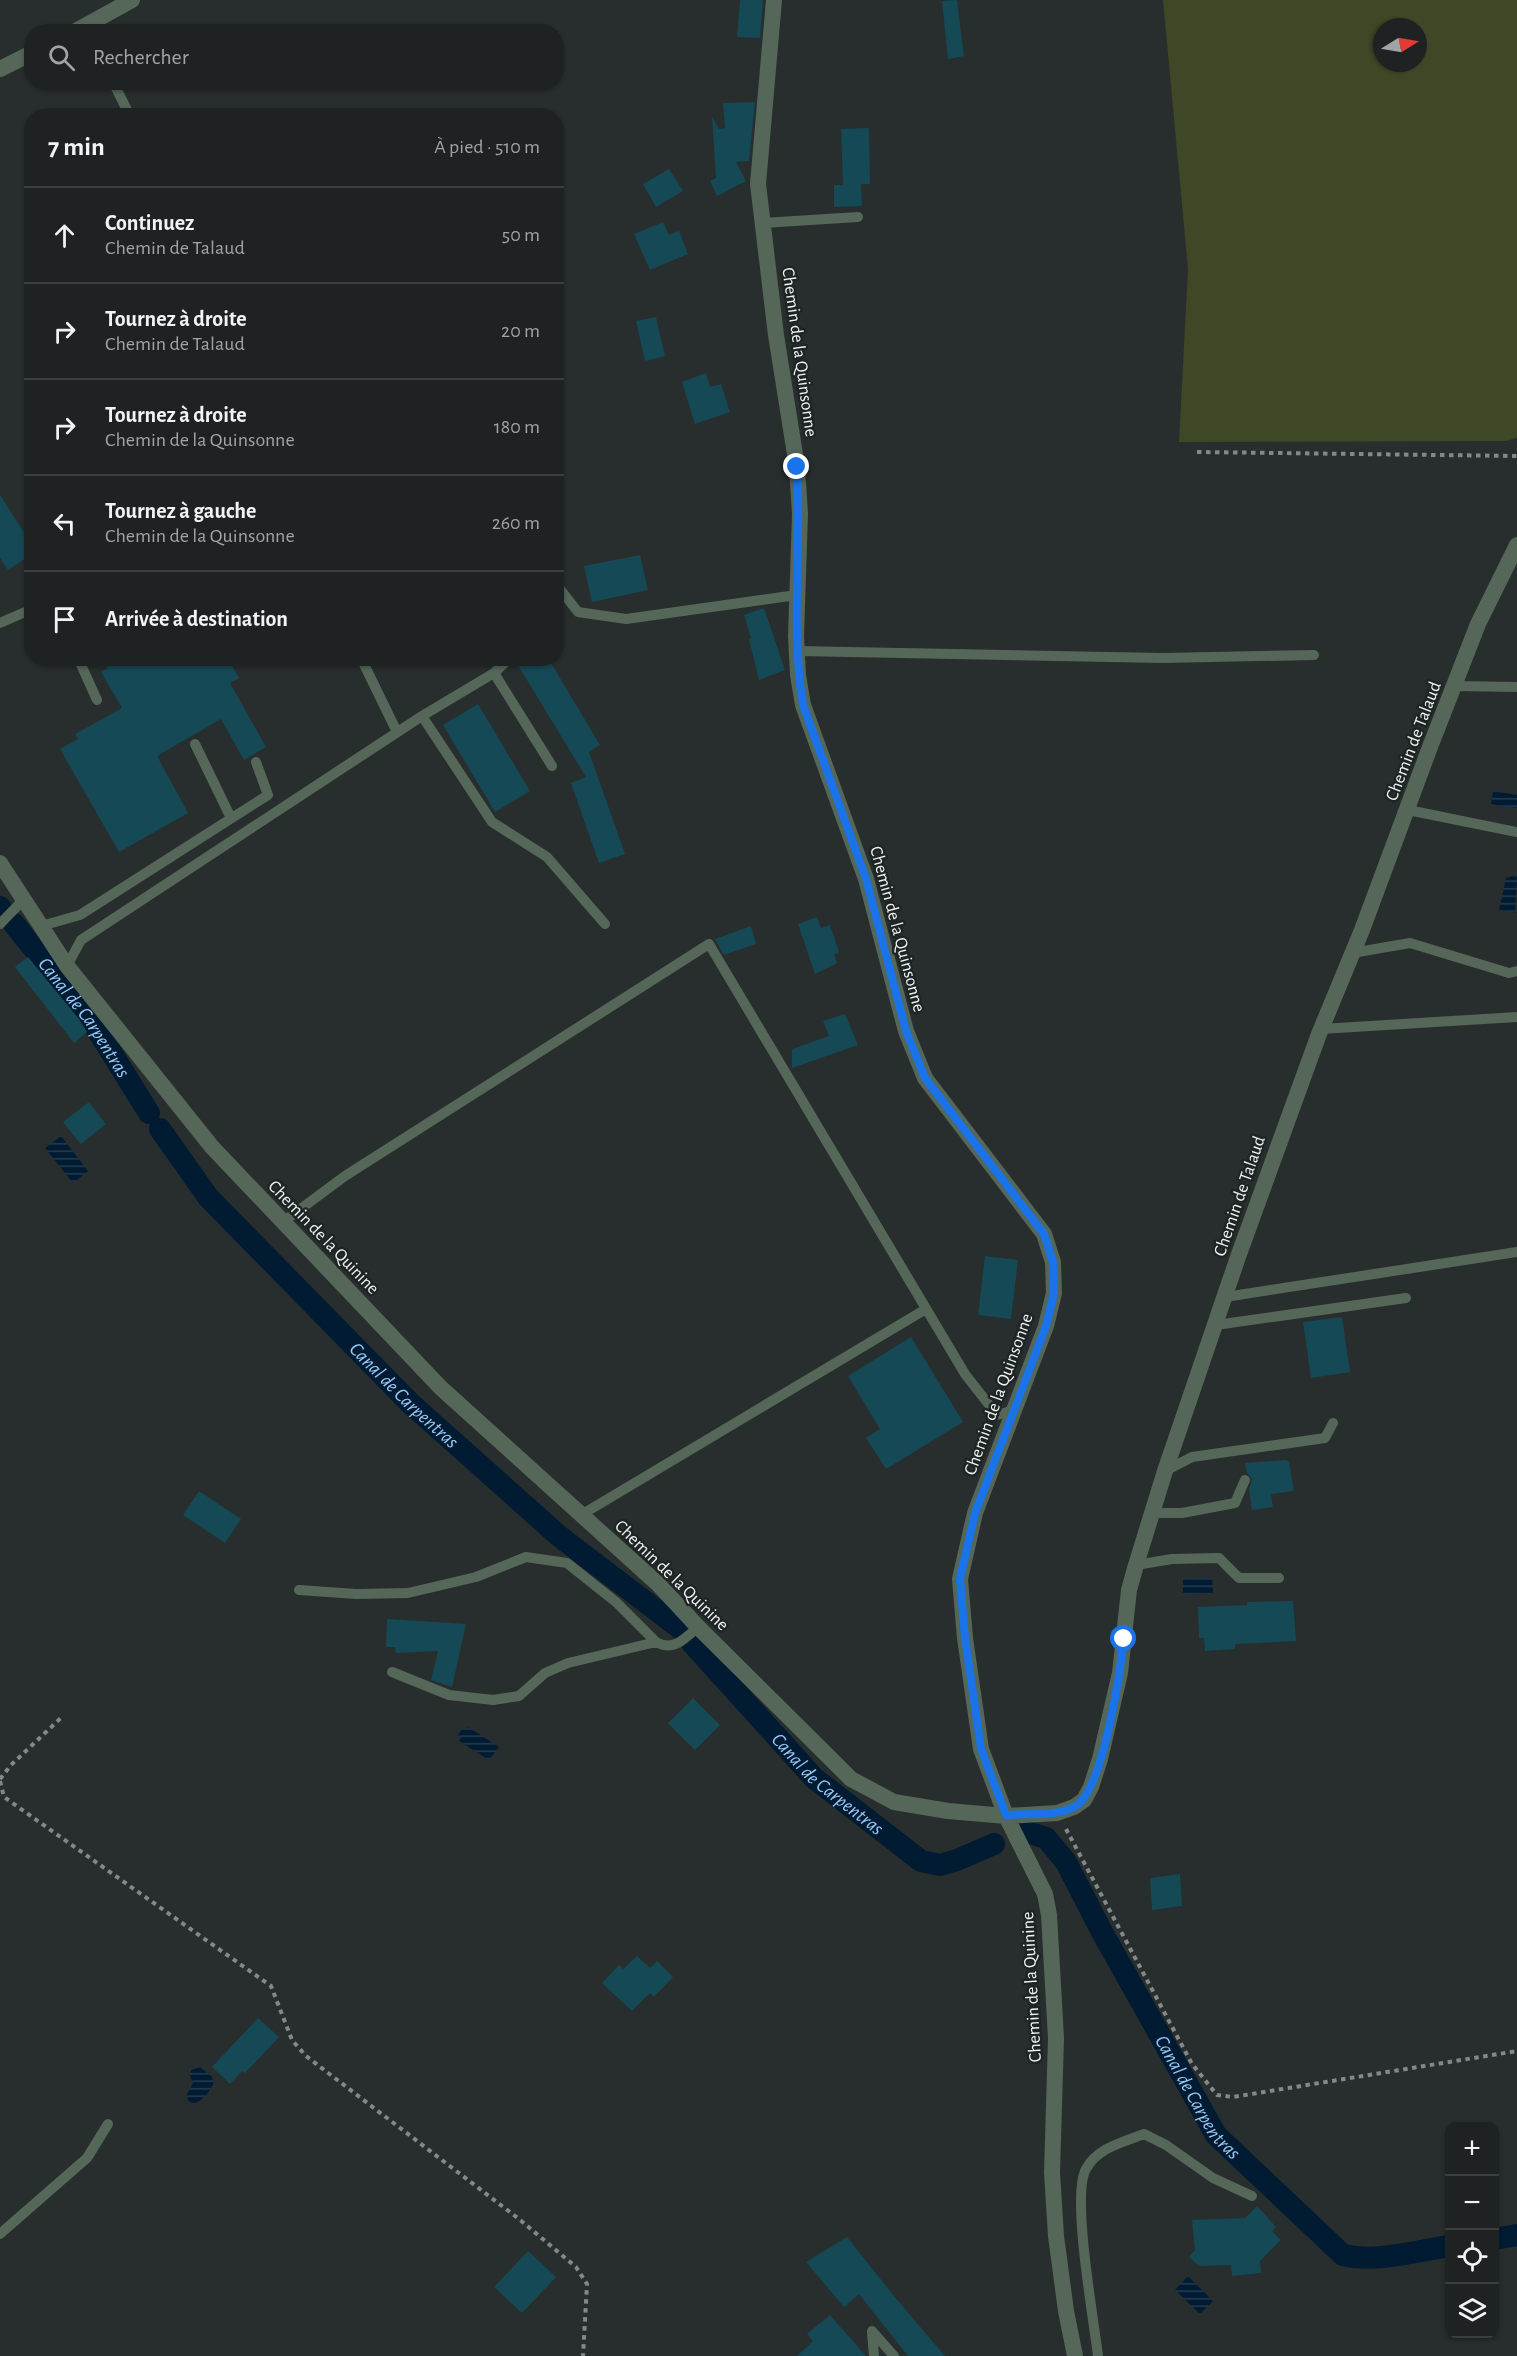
<!DOCTYPE html>
<html lang="fr">
<head>
<meta charset="utf-8">
<style>
	body { margin:0; font-family:"Alegreya Sans",sans-serif; background:#262a2a; color:#f1f3f6 }
	.controls { position:absolute; right:18px; bottom:18px; display:grid; overflow:hidden; border-radius:12px; box-shadow:0 2px 4px #0004 }
	.controls button { width:54px; height:54px; display:grid; place-items:center; padding:0; border:0; border-bottom:2px solid #3c3f40; background:#1e2222; color:#f1f3f6; font:30px sans-serif }
	.compass { position:absolute; left:1373px; top:18px; width:54px; height:54px; border-radius:50%; background:#1e2222; box-shadow:0 2px 4px #0004; rotate:79deg }
	.stop { position:absolute; width:18px; height:18px; margin:-14px; border:4px solid #1a73e8; border-radius:50%; background:#fff }
	.stop.end { background:#1a73e8; border-color:#fff; box-shadow:0 2px 6px #0008 }
	.list { margin:0; padding:0; list-style:none }
	h2 { display:flex; justify-content:space-between; align-items:center; height:78px; margin:0; padding:0 24px; font-size:26px }
	h2 small { font-size:20px; font-weight:400; color:#a1a4a5 }
	.list li { display:grid; grid-template-columns:39px 1fr auto; gap:18px; align-items:center; box-sizing:border-box; height:96px; padding:0 24px; border-top:2px solid #3c3f40 }
	.list b { display:block; font-size:22px; white-space:nowrap }
	.list p { margin:0; font-size:20px; white-space:nowrap; color:#a1a4a5 }
	.list em { font-size:20px; font-style:normal; color:#a1a4a5 }
	.icon { flex:none; width:33px; height:33px; fill:none; stroke:currentColor; stroke-width:2; stroke-linecap:round; stroke-linejoin:round }
	.map { position:relative; flex:none; width:1517px; height:2356px; overflow:hidden }
	.search { position:absolute; background:#1e2222; box-shadow:0 2px 4px #0004; left:24px; top:24px; width:540px; height:66px; display:flex; align-items:center; gap:15px; box-sizing:border-box; padding:0 21px; border-radius:24px; color:#a1a4a5; font-size:22px }
	.panel { position:absolute; background:#1e2222; box-shadow:0 2px 4px #0004; left:24px; top:108px; width:540px; height:558px; border-radius:24px }
	.map>svg:first-child { display:block }
	.grass { fill:#3e4726; fill-rule:evenodd }
	.water { fill:url(#water-rules) }
	.lines { fill:none; stroke-linecap:round; stroke-linejoin:round }
	.canal { stroke:#001b32; stroke-width:22 }
	.building { fill:#154955 }
	.path { stroke:#848988; stroke-width:4; stroke-dasharray:4.5 4.5; stroke-linecap:butt }
	.service { stroke:#546758; stroke-width:10 }
	.minor { stroke:#546758; stroke-width:16 }
	.route { stroke:#1a73e8; stroke-width:8 }
	.labels { text-anchor:middle; stroke-width:5; stroke-linejoin:round; paint-order:stroke }
	.street-label { font-size:18px; fill:#eff3f3; stroke:#1f2524 }
	.water-label { font-size:20px; font-style:italic; fill:#99c8f5; stroke:#1f2524 }
</style>
</head>
<body>
<div class="map">
<svg width="1517" height="2356" viewBox="0 0 1517 2356">
	<defs>
		<pattern id="water-rules" width="6" height="5" patternUnits="userSpaceOnUse" patternTransform="scale(1.5)"><rect width="6" height="5" fill="#001b32"/><path d="M0 2.5h6" fill="none" stroke="#263d50"/></pattern>
	</defs>
	<rect width="100%" height="100%" fill="#282e2d"/>
	<path class="grass" d="M1163 0H1517V438L1506 441 1179 442 1188 269ZM1382 27H1418V63H1382Z"/>
	<path class="water" d="M1493 791 1517 795V808L1491 804Z
		M1513 876 1517 877 1515 913 1499 910 1506 878Z
		M61 1136 88 1171 73 1183 45 1148Z
		M1212 1578 1213 1593 1183 1594V1579Z
		M468 1727 499 1747 489 1760 459 1741 461 1738 457 1736 463 1728 466 1730Z
		M200 2067 211 2076 214 2082C210 2093 193 2114 186 2096L193 2083 190 2076 191 2070Z
		M1188 2276 1213 2301 1200 2314 1175 2290Z"/>
	<g class="lines">
		<g class="canal">
			<path d="M0 907 2 910"/>
			<path id="s1" d="M14 924 91 1020 149 1113"/>
			<path id="s2" d="M160 1129 208 1197 410 1403 559 1536 681 1629"/>
			<path id="s3" d="M692 1643 814 1778 921 1861 940 1865 957 1860 994 1844"/>
			<path id="s4" d="M1022 1832H1027L1046 1838 1066 1862 1102 1932 1216 2135 1343 2255C1377 2263 1415 2251 1450 2246"/>
			<path d="M1494 2239 1517 2235"/>
		</g>
	</g>
	<path class="building" d="M740 0H763L760 38 737 37Z
		M957 0 964 56 948 59 942 1Z
		M755 102 749 161 736 162 746 181 717 196 710 181 716 178 712 116 719 129 725 128 723 103Z
		M869 128 870 184H861L862 206 834 207V185H843L841 129Z
		M669 169 683 191 656 207 643 184Z
		M663 222 669 235 679 231 688 254 650 270 634 234Z
		M656 317 665 356 645 361 636 321Z
		M706 373 710 387 721 384 730 412 695 424 682 382Z
		M0 495 32 545V554L8 570 0 558Z
		M640 555 648 590 592 602 584 566Z
		M764 608 785 670 759 680 749 639 751 638 744 615Z
		M102 658H228L239 678 230 683 266 747 244 760 221 719 157 756 188 813 119 852 60 749 78 739 75 734 122 708 101 672 108 668Z
		M517 658H548L600 745 589 752 625 854 599 863 571 783 586 777 516 662Z
		M478 704 530 791 495 812 443 725Z
		M817 917 821 928 830 925 839 952 834 955 837 963 815 974 798 924Z
		M751 926 756 944 724 955 715 939Z
		M28 957 79 1019 87 1032 74 1043 15 967Z
		M845 1014 858 1045 792 1068V1049L829 1036 823 1021Z
		M89 1102 106 1124 81 1144 63 1122Z
		M985 1256 1018 1260 1011 1319 978 1315Z
		M1342 1317 1350 1372 1311 1378 1303 1322Z
		M911 1337 963 1422 886 1469 866 1438 880 1429 848 1376Z
		M1286 1460 1289 1462 1294 1491 1271 1494 1273 1507 1252 1510 1249 1490 1252 1479 1247 1473 1245 1463Z
		M199 1491 241 1519 225 1543 183 1515Z
		M1293 1601 1296 1641 1235 1644V1649L1205 1651 1204 1638H1199L1198 1607 1247 1605V1602Z
		M387 1619 466 1624 452 1687 431 1680 438 1651 396 1653 395 1647H386Z
		M693 1698 720 1725 695 1750 668 1723Z
		M1180 1874 1182 1906 1152 1910 1150 1878Z
		M637 1956 650 1968 657 1961 673 1977 654 1997 650 1993 632 2011 602 1983 619 1965 623 1969Z
		M258 2018 279 2037 245 2073 242 2071 230 2084 212 2067Z
		M1257 2206 1276 2227 1272 2231 1281 2240 1260 2261 1261 2273 1232 2276 1231 2265 1199 2266 1189 2257 1195 2250 1192 2220 1245 2218Z
		M847 2237 894 2296 945 2356H908L859 2294 844 2307 806 2262Z
		M528 2251 556 2277 522 2313 494 2287Z
		M830 2315 866 2356H797L813 2341 807 2334Z"/>
	<g class="lines">
		<path class="path" d="M1197 452 1517 456
			M0 1779 11 1765 63 1716
			M0 1781 4 1797 271 1986 292 2040 306 2056 519 2219 576 2267 587 2284 583 2356
			M1066 1829 1192 2064 1217 2095 1233 2097 1517 2051"/>
		<path class="service" d="M113 82 130 116
			M763 223 858 217
			M556 584 578 612 626 619 797 595
			M0 623 32 609
			M797 651 1163 658 1314 655
			M78 658 97 700
			M361 658 397 732
			M494 673 510 658
			M1455 686 1517 687
			M422 716 494 673 552 766
			M195 744 231 818
			M1408 810 1517 832
			M0 924 24 899
			M41 926 80 915 268 795 256 762
			M1352 953 1410 943 1509 973 1517 971
			M67 966 81 940 422 716 492 822 547 857 605 924
			M1321 1029 1517 1017
			M283 1222 345 1176 709 944 965 1374 997 1415 1014 1410
			M1225 1297 1517 1252
			M1216 1325 1406 1298
			M1165 1471 1192 1457 1325 1438 1333 1423
			M1152 1513H1182L1235 1503 1245 1480
			M581 1515 926 1309
			M1136 1565 1172 1559 1219 1558 1239 1578H1279
			M299 1590 356 1594 408 1593 476 1577 526 1557 567 1563 616 1602 656 1642C674 1652 684 1639 698 1627
			M392 1672 449 1695 493 1700 519 1696 545 1673 568 1663 656 1642
			M0 2234 87 2158 108 2124
			M872 2331 894 2356
			M872 2332 874 2356
			M1098 2356C1094 2320 1071 2195 1086 2169 1097 2148 1123 2142 1144 2134L1166 2145 1213 2178 1252 2196"/>
		<path class="minor" d="M774 0 758 184 776 335 797 467 800 514 796 636 798 675 803 705 866 879 906 1031 925 1078 1044 1234 1053 1262 1054 1293 1046 1326 975 1513 960 1579 965 1638 981 1749 1006 1816 1057 1813 1074 1807 1084 1800 1091 1787 1100 1759 1120 1673 1129 1590 1136 1565 1165 1471 1238 1257 1319 1034 1362 930 1430 747 1478 624 1517 545
			M74 32 132 0
			M0 69 32 53
			M0 863 67 966 212 1147 441 1388 658 1584 698 1627 851 1779 894 1802 948 1811 1006 1816 1045 1894 1049 1915 1056 2038 1052 2173 1056 2236 1066 2311 1075 2356"/>
	</g>
	<g class="lines">
		<path class="route" d="M797 467C802 546 790 626 803 705L866 879 906 1031 925 1078 1044 1234 1053 1262 1054 1293 1046 1326 975 1513 960 1579 965 1638 981 1749 1006 1815C1027 1813 1055 1817 1074 1807 1103 1793 1120 1672 1124 1639"/>
	</g>
	<g class="labels">
		<g class="street-label">
			<text transform="translate(800 352) rotate(82)" y="6">Chemin de la Quinsonne</text>
			<text transform="translate(1413 741) rotate(-69)" y="6">Chemin de Talaud</text>
			<text transform="translate(898 929) rotate(75)" y="6">Chemin de la Quinsonne</text>
			<text transform="translate(1239 1196) rotate(-71)" y="6">Chemin de Talaud</text>
			<text transform="translate(324 1237) rotate(46)" y="6">Chemin de la Quinine</text>
			<text transform="translate(998 1394) rotate(-70)" y="6">Chemin de la Quinsonne</text>
			<text transform="translate(672 1575) rotate(44)" y="6">Chemin de la Quinine</text>
			<text transform="translate(1031 1987) rotate(-93)" y="6">Chemin de la Quinine</text>
		</g>
		<g class="water-label">
			<text dy="7" stroke="none"><textPath href="#s1" startOffset="117">Canal de Carpentras</textPath></text>
			<text dy="7" stroke="none"><textPath href="#s2" startOffset="362">Canal de Carpentras</textPath></text>
			<text dy="7" stroke="none"><textPath href="#s3" startOffset="196">Canal de Carpentras</textPath></text>
			<text dy="7" stroke="none"><textPath href="#s4" startOffset="326">Canal de Carpentras</textPath></text>
		</g>
	</g>
</svg>
<div class="controls">
<button>+</button>
<button>−</button>
<button><svg class="icon" aria-label="locate" viewBox="0 0 24 24"><circle cx="12" cy="12" r="6"/><path d="M12 2v4M12 18v4M2 12h4M18 12h4"/></svg></button>
<button><svg class="icon" aria-label="layers" viewBox="0 0 24 24"><path d="M12 4l9 5-9 5-9-5zM3 14l9 5 9-5"/></svg></button>
</div>
<svg class="compass" viewBox="-18 -18 36 36"><path d="M0-13l5 13h-10z" fill="#e53935"/><path d="M0 13l5-13h-10z" fill="#a1a4a5"/></svg>
<div class="stop" style="left:1124px;top:1639px"></div>
<div class="stop end" style="left:797px;top:467px"></div>
<div class="search"><svg class="icon" aria-label="search" viewBox="0 0 24 24"><circle cx="10" cy="10" r="6"/><path d="M15 15l6 6"/></svg>Rechercher</div>
<section class="panel">
<h2>7 min<small>À pied · 510 m</small></h2>
<ul class="list">
<li><svg class="icon" aria-label="ahead" viewBox="0 0 24 24"><path d="M12 20V5M6 11l6-6 6 6"/></svg><div><b>Continuez</b><p>Chemin de Talaud</p></div><em>50 m</em></li>
<li><svg class="icon" aria-label="right" viewBox="0 0 24 24"><path d="M7 20v-9h11M14 6l5 5-5 5"/></svg><div><b>Tournez à droite</b><p>Chemin de Talaud</p></div><em>20 m</em></li>
<li><svg class="icon" aria-label="right" viewBox="0 0 24 24"><path d="M7 20v-9h11M14 6l5 5-5 5"/></svg><div><b>Tournez à droite</b><p>Chemin de la Quinsonne</p></div><em>180 m</em></li>
<li><svg class="icon" aria-label="left" viewBox="0 0 24 24"><path d="M17 20v-9H6M10 6l-5 5 5 5"/></svg><div><b>Tournez à gauche</b><p>Chemin de la Quinsonne</p></div><em>260 m</em></li>
<li><svg class="icon" aria-label="arrive" viewBox="0 0 24 24"><path d="M6 21V4h12l-3 4 3 4H6"/></svg><div><b>Arrivée à destination</b></div></li>
</ul>
</section>
</div>
</body>
</html>
